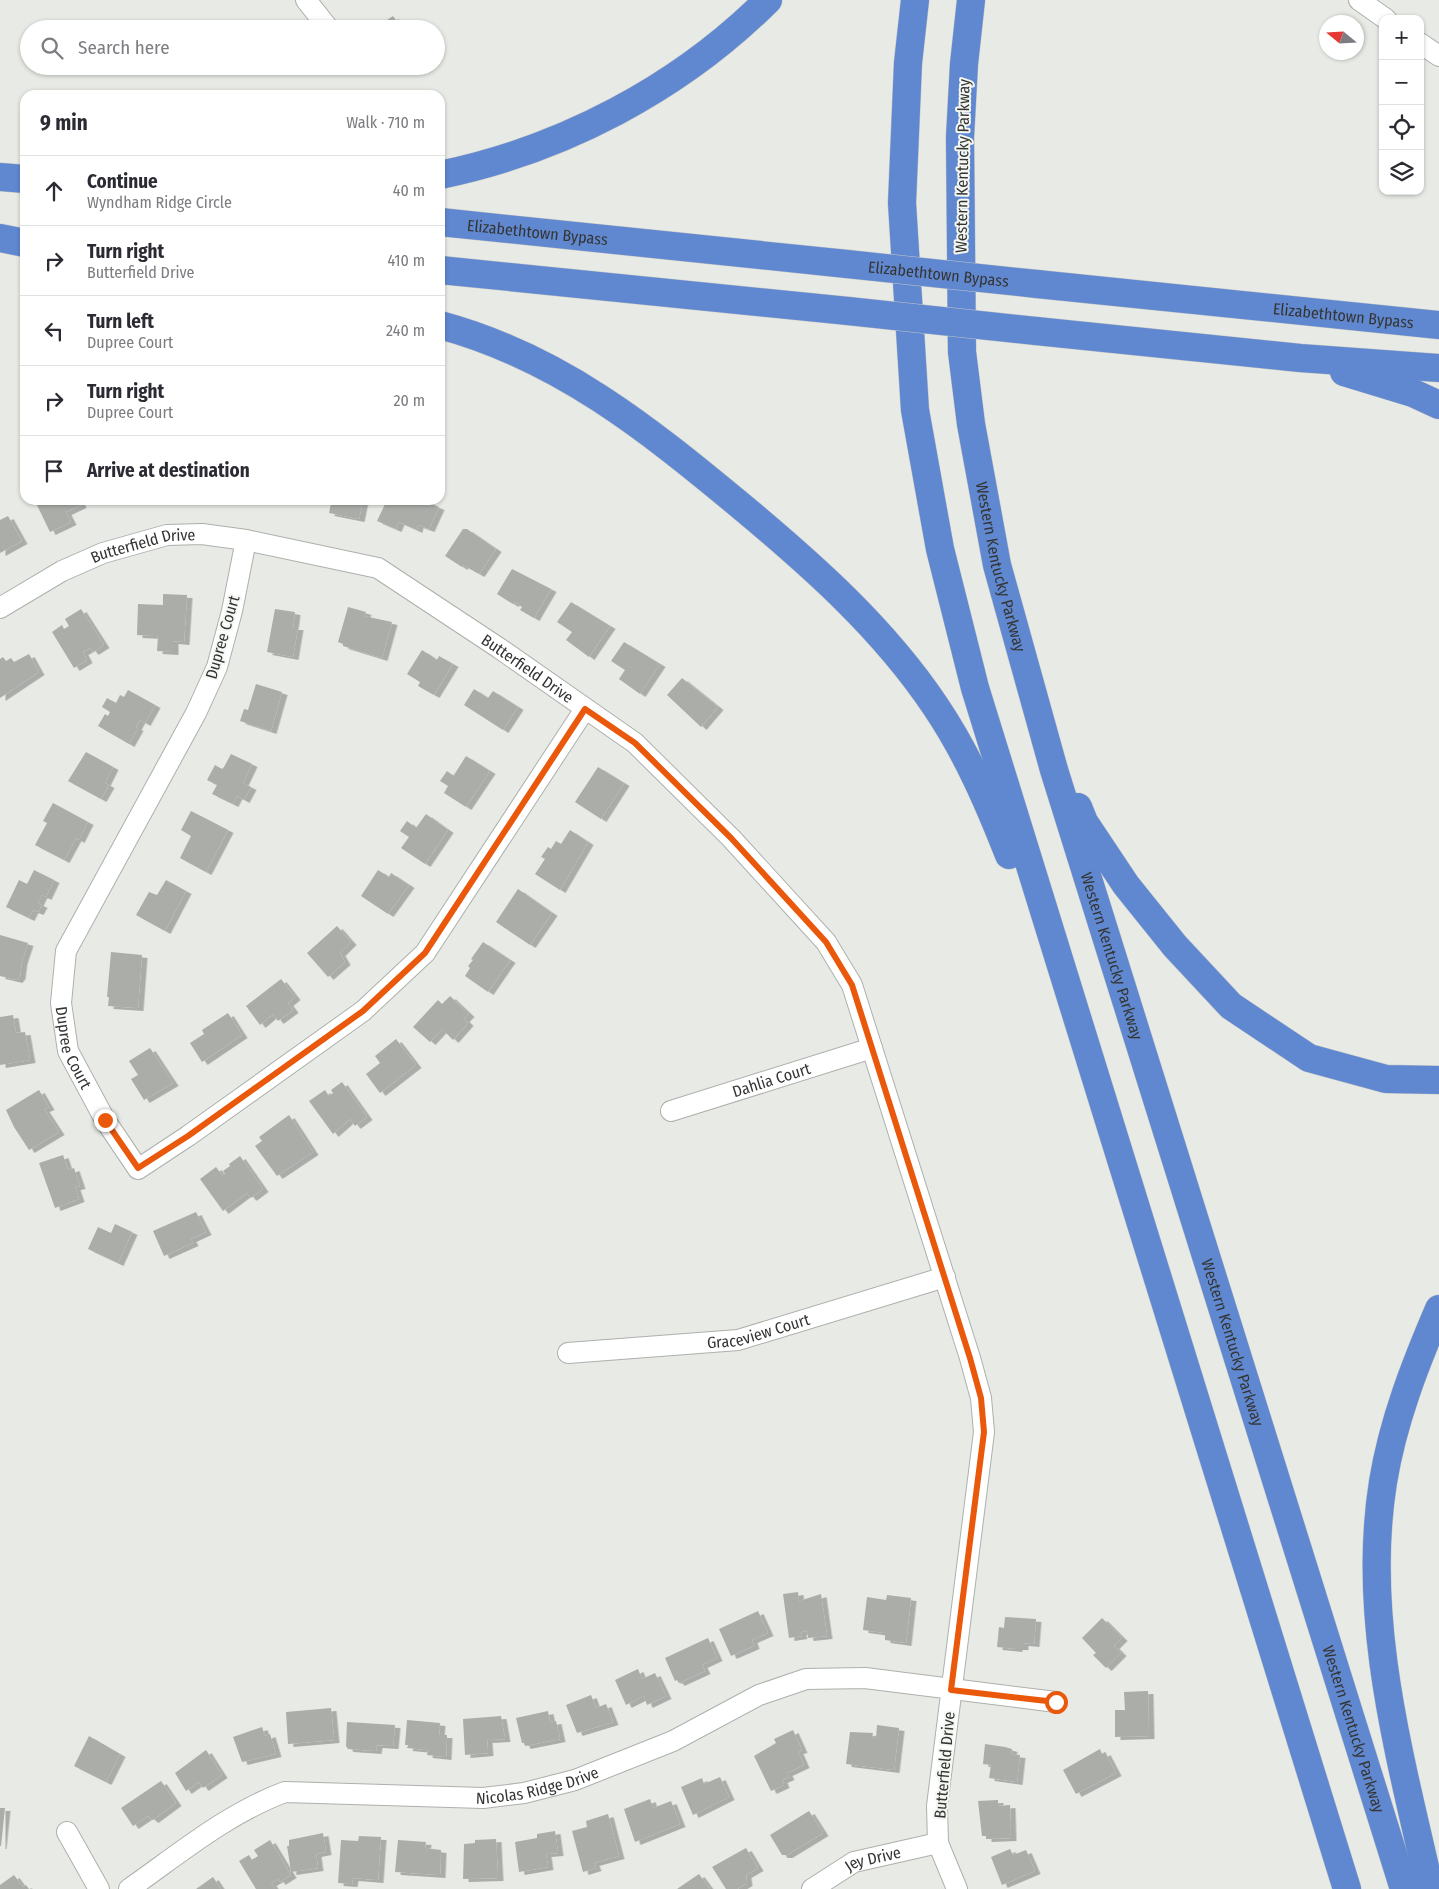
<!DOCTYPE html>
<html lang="en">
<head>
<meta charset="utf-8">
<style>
	body { margin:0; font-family:"Fira Sans Condensed",sans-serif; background:#f7f7f7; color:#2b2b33 }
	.controls { position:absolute; right:15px; top:15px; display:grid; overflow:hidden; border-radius:10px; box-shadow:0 1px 4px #0004 }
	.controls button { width:45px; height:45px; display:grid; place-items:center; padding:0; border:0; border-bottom:1px solid #e1e1e2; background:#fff; color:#2b2b33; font:25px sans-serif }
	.compass { position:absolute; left:1319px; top:15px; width:45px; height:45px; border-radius:50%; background:#fff; box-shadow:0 1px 4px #0004; rotate:288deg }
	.stop { position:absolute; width:15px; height:15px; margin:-11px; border:4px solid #ea580c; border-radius:50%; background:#fff }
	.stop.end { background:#ea580c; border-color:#fff; box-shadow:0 1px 5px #0008 }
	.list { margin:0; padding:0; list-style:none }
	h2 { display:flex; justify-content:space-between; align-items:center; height:65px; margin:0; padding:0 20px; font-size:21px }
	h2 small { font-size:16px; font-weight:400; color:#7c7c81 }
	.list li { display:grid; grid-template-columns:32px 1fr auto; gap:15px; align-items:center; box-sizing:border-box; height:70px; padding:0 20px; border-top:1px solid #e1e1e2 }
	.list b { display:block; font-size:19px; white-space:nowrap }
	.list p { margin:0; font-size:16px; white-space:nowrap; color:#7c7c81 }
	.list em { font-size:16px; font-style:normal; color:#7c7c81 }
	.icon { flex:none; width:28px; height:28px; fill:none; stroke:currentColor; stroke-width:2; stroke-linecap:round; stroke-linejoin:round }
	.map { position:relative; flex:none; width:1439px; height:1889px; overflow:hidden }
	.search { position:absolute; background:#fff; box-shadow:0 1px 4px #0004; left:20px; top:20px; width:425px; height:55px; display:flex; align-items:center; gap:12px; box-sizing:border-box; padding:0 18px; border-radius:28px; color:#7c7c81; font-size:19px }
	.panel { position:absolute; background:#fff; box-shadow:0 1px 4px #0004; left:20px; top:90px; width:425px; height:415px; border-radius:15px }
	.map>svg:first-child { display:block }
	.building { fill:#abada9; filter:url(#shadow) }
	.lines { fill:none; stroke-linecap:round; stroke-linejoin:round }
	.street-casing { stroke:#adb0ac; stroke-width:22 }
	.highway-casing { stroke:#c6c6c6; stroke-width:29 }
	.street { stroke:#fff; stroke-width:20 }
	.highway { stroke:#6088d1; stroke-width:28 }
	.highway-bridge-casing { stroke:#c6c6c6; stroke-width:29; stroke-linecap:butt }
	.highway-bridge { stroke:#6088d1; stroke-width:28 }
	.route { stroke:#ea580c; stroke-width:6 }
	.labels { text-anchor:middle; stroke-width:4; stroke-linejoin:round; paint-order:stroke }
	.street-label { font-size:16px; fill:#343533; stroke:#f4f7f2 }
</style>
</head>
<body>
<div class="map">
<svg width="1439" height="1889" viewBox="0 0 1439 1889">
	<defs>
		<filter id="shadow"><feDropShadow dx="5.5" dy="3" stdDeviation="0" flood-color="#0004"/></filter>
	</defs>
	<rect width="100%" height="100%" fill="#e7eae5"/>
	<path class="building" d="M393 16 401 27 398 29H374Z
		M37 500H79L81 505 66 512 71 522 50 532 35 501Z
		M322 500H363L359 519 329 513 331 503Z
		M393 500H422L439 507 429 529 418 525 417 530 399 522 396 529 377 521 386 502 391 504Z
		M8 516 22 541 0 553V520Z
		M463 529H467L496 549 479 574 463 565 462 567 445 556Z
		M512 569 551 589 534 618 520 610 522 607 515 602 513 604 497 594Z
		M163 594 187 595 184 642 173 641V652L157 651 158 636 137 635 138 604 163 605Z
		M571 602 610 626 589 657 566 640 572 632 557 622Z
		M348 607 366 612 364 616 392 622 382 658 343 646V644L338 642Z
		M81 609 104 645 93 652 90 648 83 652 87 660 74 668 52 632 62 625 64 629 69 626 65 619Z
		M275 609 295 612 293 627H298L293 657 267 652Z
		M624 642 660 664 640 694 619 679 625 670 611 661Z
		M422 650 437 660 439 656 453 664 434 695 418 686 420 682 407 674Z
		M29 654 39 672 0 698V659L3 657 6 661 11 658 14 662Z
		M682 678 718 707 701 727 667 695Z
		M256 684 282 692 271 731 240 721 244 709 248 710Z
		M474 689 488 698 493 691 518 707 503 730 464 705Z
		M128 690 155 705 145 723 140 720 136 727 138 728 129 744 98 726 105 714 108 716 110 712 102 707 107 698 116 703 120 695 124 697Z
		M86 752 113 767 105 783 109 785 101 799 68 781Z
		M231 754 252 764 243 783 251 787 244 800 237 796 233 804 212 794 217 785 207 780 215 765 222 769 224 767Z
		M466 756 490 771 466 807 444 793 448 786 440 781 447 771 455 777 454 775Z
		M598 767 624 783 601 819 575 802Z
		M53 803 88 822 79 840 76 838 64 860 35 845 47 823 43 821Z
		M191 811 228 830 206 872 180 858 191 836 181 830Z
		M426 814 448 830 425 864 401 848 409 837 400 831 407 821 416 828Z
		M570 830 588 842 560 890 535 874 545 859 541 857 548 847 551 849 556 841 561 844Z
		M34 870 54 880 46 897 42 895 38 903 42 905 38 912 33 910 29 918 6 907 19 880 27 884Z
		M378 870 389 877 391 873 409 885 388 914 361 896Z
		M166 880 186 891 165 931 136 915 149 892 157 895Z
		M518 889 552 913 530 945 496 922Z
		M337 926 351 942 340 953 345 962 328 977 307 953Z
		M0 935 28 943 22 961 20 976 17 980 0 976Z
		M483 942 510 960 488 992 465 976 470 968 468 966 473 960 471 959Z
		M111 952 142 955 138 1008 108 1006 109 997H107Z
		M281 979 295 997 288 1003 293 1010 278 1021 273 1014 260 1025 246 1006Z
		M450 996 469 1014 464 1019 468 1023 453 1040 442 1029 430 1042 413 1027 438 1000 442 1004Z
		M228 1013 242 1035 202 1062 190 1043 204 1034 202 1030Z
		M13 1015 16 1033 25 1032 30 1060 0 1065V1017Z
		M396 1039 416 1065 380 1093 366 1074 380 1063 375 1056Z
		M150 1048 173 1083 144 1100 131 1079 138 1075 129 1061Z
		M342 1082 367 1117 355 1126 350 1119 333 1134 309 1101 325 1090 329 1096 333 1093 331 1090Z
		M39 1090 49 1107 44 1109 59 1132 29 1150 14 1127 6 1110Z
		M289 1115 313 1152 277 1176 255 1146 262 1141 259 1137Z
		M63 1155 68 1170 74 1168 80 1186 75 1187 79 1199 55 1208 39 1163Z
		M240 1156 263 1189 251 1198 247 1193 223 1211 200 1179 216 1167 222 1175 225 1174 223 1171 230 1166 229 1164Z
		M196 1212 206 1232 191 1239 193 1243 164 1256 153 1231Z
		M115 1224 132 1232 118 1263 88 1249 98 1227 111 1233Z
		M798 1592 799 1601 821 1594 827 1636 808 1638 807 1631 801 1632 802 1636 789 1638 783 1594Z
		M887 1595 911 1598 906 1643 885 1640V1633L863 1630 867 1597 886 1600Z
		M758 1611 768 1633 752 1640 754 1646 731 1656 719 1629Z
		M1005 1617 1036 1619 1034 1644 1023 1643V1647H1017V1649L997 1647 999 1627 1004 1628Z
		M1102 1618 1122 1638 1114 1646 1121 1653 1106 1668 1093 1655 1096 1653 1082 1638Z
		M708 1638 717 1658 702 1665 705 1671 679 1683 677 1680 675 1681 665 1658Z
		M638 1669 642 1679 655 1673 666 1696 647 1705 644 1696 626 1705 615 1680Z
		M1148 1691 1149 1736 1115 1737V1710H1125L1124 1692Z
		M591 1695 596 1708 606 1704 613 1722 577 1733 566 1705Z
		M331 1708 334 1740 288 1744 286 1712Z
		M548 1711 550 1722 556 1721 560 1739 525 1746 524 1743H522L516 1718Z
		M501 1716 505 1739 487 1740 488 1753 465 1755 463 1719Z
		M407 1720 440 1723 439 1735H447L446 1757 427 1755 428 1750 407 1748 408 1745H405Z
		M347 1722 395 1725 393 1746 377 1745 376 1751 348 1749 346 1746Z
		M877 1725 899 1728 894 1770 846 1764 850 1732 873 1733 872 1737 876 1738Z
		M262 1727 265 1736 270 1734 276 1754 242 1762 233 1737Z
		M793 1730 802 1750 798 1751 804 1765 787 1773 789 1777 782 1780 784 1785 771 1791 754 1756 776 1743 774 1739Z
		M89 1736 120 1754 106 1782 74 1766Z
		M985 1744 1005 1747 1012 1749 1011 1754 1020 1755 1017 1782 989 1778 991 1765 983 1764Z
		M1100 1749 1102 1754 1105 1752 1116 1773 1076 1794 1063 1770Z
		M206 1750 222 1775 203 1788 199 1782 186 1791 175 1773Z
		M720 1777 729 1797 693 1815 681 1787 702 1778 704 1784Z
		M161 1781 176 1803 153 1820 148 1816 133 1826 121 1808Z
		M650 1799 653 1808 671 1801 680 1824 635 1842 624 1809Z
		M998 1800V1806L1010 1805 1011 1838 986 1839V1836H982L978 1801Z
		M0 1808H5L1 1846H0Z
		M809 1811 823 1833 787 1855H782L770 1835Z
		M608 1814 619 1856 594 1863 596 1868 583 1872 572 1831 587 1827 586 1821Z
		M555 1831 558 1853 546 1854 548 1867 519 1872 515 1842 537 1838V1834Z
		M323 1833 326 1852 316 1854 318 1868 291 1872 287 1846H289V1840Z
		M359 1836 381 1837 378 1880 353 1878 352 1884 338 1883 341 1840 358 1841Z
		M496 1839 498 1878 463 1879 464 1844 475 1843V1840Z
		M270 1840 291 1875 280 1882 278 1879 271 1883 275 1889H256L239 1861 249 1855 252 1860 258 1856 254 1850Z
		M398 1840 426 1842 425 1848 441 1850 440 1875 395 1872Z
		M746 1848 758 1868 746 1875 747 1883 737 1889H726L712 1867Z
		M1010 1849 1013 1855 1026 1850 1035 1871 1002 1885 991 1857Z
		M699 1874 710 1889H677Z
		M14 1875 23 1887 26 1885 29 1889H0V1885Z
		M213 1877 221 1889H196Z"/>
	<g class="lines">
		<defs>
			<g id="street">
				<path d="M306 0 329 29"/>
				<path d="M1359 0 1386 19"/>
				<path d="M1420 43 1439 56"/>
				<path id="s1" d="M246 540 232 611 217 667 196 713 66 951 61 1003 68 1051 105 1120 138 1169 188 1136 363 1011 425 953 585 709"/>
				<path id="s2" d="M0 608 62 571 103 553 167 535 202 534 246 540 378 568 499 648 635 743 731 838 826 942 852 985 970 1358 981 1398 984 1432 937 1806 938 1843 957 1889"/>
				<path id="s3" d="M671 1111 872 1048"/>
				<path id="s4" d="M568 1353 738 1340 945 1277"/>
				<path d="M67 1832 99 1889"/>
				<path id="s5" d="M129 1889C179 1854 228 1813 285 1792L483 1798 524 1793 575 1780 673 1741 759 1695 806 1679 865 1678 1056 1702"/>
				<path id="s6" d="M812 1889 854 1862 938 1843"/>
			</g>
			<g id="highway">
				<path d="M915 0 908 63 902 203 915 410 940 549 975 688 1347 1889"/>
				<path id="s7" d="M971 0 964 64 960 137 962 352 971 424 997 565 1054 770 1404 1889"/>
				<path d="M440 175C562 150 680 88 768 0"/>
				<path d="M0 177 25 179"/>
				<path id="s8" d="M440 222 847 264"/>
				<path d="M0 238 25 243"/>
				<path d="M440 270 848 311"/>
				<path id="s9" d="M1037 284 1439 325"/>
				<path d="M440 325C559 357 648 429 741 506 813 566 884 629 936 707 967 753 989 804 1009 855"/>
				<path d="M1036 331 1300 358 1439 368"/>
				<path d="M1344 372 1413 393 1439 405"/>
				<path d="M1078 807 1084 822 1126 885 1175 946 1231 1006 1309 1058 1386 1079 1439 1080"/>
				<path d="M1430 1889C1400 1756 1361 1619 1383 1482 1393 1421 1415 1365 1439 1309"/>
			</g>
		</defs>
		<use href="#street" class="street-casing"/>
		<use href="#highway" class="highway-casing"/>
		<use href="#street" class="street"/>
		<use href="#highway" class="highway"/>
		<defs>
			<g id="highway-bridge">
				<path id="s10" d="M847 264 1037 284"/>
				<path d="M848 311 1036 331"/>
			</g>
		</defs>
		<use href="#highway-bridge" class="highway-bridge-casing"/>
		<use href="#highway-bridge" class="highway-bridge"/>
	</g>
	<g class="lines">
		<path class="route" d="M105 1120 138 1168 188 1136 363 1011 425 953 585 709 635 743 731 838 826 942 852 985 970 1358 981 1398 984 1432 951 1690 1056 1702"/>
	</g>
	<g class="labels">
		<g class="street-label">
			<text transform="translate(962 166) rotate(-89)" y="6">Western Kentucky Parkway</text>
			<text dy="6" stroke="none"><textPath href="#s8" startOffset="98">Elizabethtown Bypass</textPath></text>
			<text dy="6" stroke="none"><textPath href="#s10" startOffset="92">Elizabethtown Bypass</textPath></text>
			<text dy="6" stroke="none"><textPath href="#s9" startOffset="308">Elizabethtown Bypass</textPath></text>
			<text dy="6" stroke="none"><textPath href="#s2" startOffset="158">Butterfield Drive</textPath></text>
			<text dy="6" stroke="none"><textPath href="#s7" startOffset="571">Western Kentucky Parkway</textPath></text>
			<text transform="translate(222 637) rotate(-74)" y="6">Dupree Court</text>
			<text dy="6" stroke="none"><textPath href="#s2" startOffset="578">Butterfield Drive</textPath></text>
			<text dy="6" stroke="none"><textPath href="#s7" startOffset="976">Western Kentucky Parkway</textPath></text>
			<text dy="6" stroke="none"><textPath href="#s1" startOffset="551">Dupree Court</textPath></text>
			<text dy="6" stroke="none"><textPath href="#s3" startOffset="105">Dahlia Court</textPath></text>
			<text dy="6" stroke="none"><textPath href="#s4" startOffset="192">Graceview Court</textPath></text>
			<text dy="6" stroke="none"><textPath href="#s7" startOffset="1381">Western Kentucky Parkway</textPath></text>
			<text dy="6" stroke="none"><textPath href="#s7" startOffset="1786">Western Kentucky Parkway</textPath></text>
			<text transform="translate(944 1765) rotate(-85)" y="6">Butterfield Drive</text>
			<text dy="6" stroke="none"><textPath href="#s5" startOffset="438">Nicolas Ridge Drive</textPath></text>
			<text dy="6" stroke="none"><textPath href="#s6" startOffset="69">Jey Drive</textPath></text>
		</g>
	</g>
</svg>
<div class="controls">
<button>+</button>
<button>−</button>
<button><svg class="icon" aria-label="locate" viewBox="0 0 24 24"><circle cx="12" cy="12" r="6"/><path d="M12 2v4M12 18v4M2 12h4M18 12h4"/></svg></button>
<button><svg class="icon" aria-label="layers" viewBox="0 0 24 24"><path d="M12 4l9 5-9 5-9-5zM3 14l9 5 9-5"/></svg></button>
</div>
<svg class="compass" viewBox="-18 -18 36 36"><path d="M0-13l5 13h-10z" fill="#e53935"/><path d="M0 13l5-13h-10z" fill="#7c7c81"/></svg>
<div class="stop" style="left:1056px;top:1702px"></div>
<div class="stop end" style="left:105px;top:1120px"></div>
<div class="search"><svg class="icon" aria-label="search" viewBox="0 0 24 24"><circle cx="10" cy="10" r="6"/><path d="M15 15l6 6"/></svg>Search here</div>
<section class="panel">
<h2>9 min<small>Walk · 710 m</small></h2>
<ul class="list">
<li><svg class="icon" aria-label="ahead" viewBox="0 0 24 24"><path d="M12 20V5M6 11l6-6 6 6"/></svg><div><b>Continue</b><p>Wyndham Ridge Circle</p></div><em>40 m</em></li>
<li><svg class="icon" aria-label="right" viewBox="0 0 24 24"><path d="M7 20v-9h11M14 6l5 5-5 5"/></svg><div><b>Turn right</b><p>Butterfield Drive</p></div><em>410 m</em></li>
<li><svg class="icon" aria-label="left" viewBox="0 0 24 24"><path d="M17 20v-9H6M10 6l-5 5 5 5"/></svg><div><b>Turn left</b><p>Dupree Court</p></div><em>240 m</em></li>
<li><svg class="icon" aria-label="right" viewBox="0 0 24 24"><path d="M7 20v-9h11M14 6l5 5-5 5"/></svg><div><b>Turn right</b><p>Dupree Court</p></div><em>20 m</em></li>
<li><svg class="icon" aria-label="arrive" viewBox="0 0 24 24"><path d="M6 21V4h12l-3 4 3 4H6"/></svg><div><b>Arrive at destination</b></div></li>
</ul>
</section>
</div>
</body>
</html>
